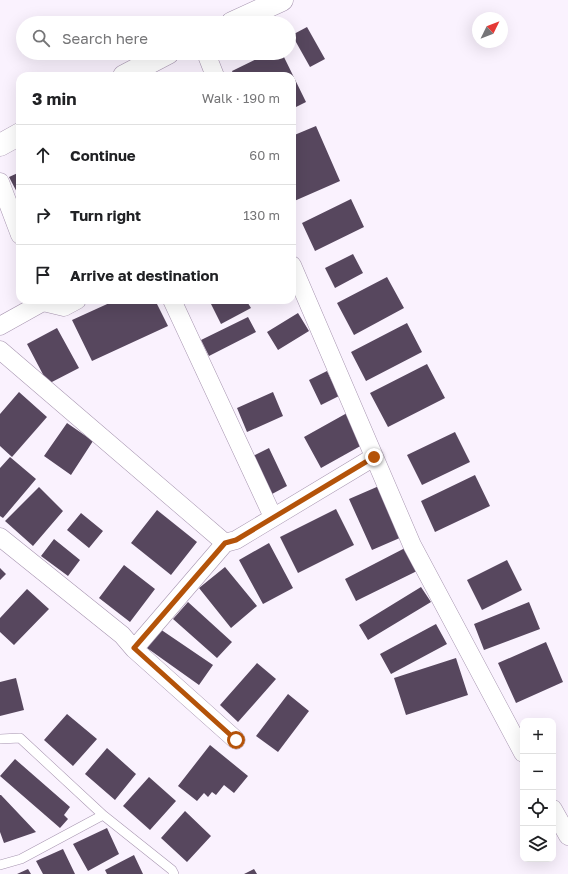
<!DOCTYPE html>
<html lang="en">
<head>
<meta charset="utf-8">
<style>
	body { margin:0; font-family:"Golos Text",sans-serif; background:#f2f2f2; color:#202124 }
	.controls { position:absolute; right:12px; bottom:12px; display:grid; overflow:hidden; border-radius:8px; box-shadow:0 4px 16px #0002 }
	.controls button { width:36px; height:36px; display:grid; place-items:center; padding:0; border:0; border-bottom:1px solid #e0e0e0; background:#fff; color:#202124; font:20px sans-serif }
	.compass { position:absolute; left:472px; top:12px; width:36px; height:36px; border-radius:50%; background:#fff; box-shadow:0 4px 16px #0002; rotate:47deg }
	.stop { position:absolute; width:12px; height:12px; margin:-9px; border:3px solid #b45309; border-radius:50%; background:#fff }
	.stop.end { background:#b45309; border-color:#fff; box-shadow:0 1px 4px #0008 }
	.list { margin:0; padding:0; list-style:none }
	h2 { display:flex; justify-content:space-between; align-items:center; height:52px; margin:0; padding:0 16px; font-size:17px }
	h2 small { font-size:13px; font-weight:400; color:#757577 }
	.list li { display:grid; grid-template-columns:26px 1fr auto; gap:12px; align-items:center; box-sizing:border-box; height:60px; padding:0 16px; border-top:1px solid #e0e0e0 }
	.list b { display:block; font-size:15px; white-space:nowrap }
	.list em { font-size:13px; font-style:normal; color:#757577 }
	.icon { flex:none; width:22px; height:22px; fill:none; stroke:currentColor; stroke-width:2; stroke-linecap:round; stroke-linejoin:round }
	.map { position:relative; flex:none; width:568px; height:874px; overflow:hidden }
	.search { position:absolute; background:#fff; box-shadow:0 4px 16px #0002; left:16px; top:16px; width:280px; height:44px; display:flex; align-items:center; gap:10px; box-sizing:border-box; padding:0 14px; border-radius:22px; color:#757577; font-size:15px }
	.panel { position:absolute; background:#fff; box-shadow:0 4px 16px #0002; left:16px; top:72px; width:280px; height:232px; border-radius:12px }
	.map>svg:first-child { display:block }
	.building { fill:#57475e }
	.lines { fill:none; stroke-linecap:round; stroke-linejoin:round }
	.service-casing { stroke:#a795b0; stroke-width:10 }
	.minor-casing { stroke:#a795b0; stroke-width:19 }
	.tertiary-casing { stroke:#a795b0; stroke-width:23 }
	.service { stroke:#fff; stroke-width:9 }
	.minor { stroke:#fff; stroke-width:18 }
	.tertiary { stroke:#fff; stroke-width:22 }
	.route { stroke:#b45309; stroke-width:5 }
</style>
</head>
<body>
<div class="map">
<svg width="568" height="874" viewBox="0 0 568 874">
	<rect width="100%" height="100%" fill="#faf2fe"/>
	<path class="building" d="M307 27 325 59 310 67 292 35Z
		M269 53H282L306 102 292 109V76H234L232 71Z
		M316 126 340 181 292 202V136Z
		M20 172V198L9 177Z
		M351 199 364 227 315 251 302 223Z
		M353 254 363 273 335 288 325 268Z
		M387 277 404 308 354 335 337 303Z
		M116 300H155L168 326 92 361 72 320Z
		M219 300H246L251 308 221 324 211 304Z
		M298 313 309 331 278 350 267 332Z
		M248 317 256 332 209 356 201 340Z
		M407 323 422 352 366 381 351 352Z
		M57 328 79 368 48 384 27 344Z
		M427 364 445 398 388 427 370 393Z
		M327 371 339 396 321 405 309 380Z
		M19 392 47 417 12 457 0 446V414Z
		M273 392 283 416 247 432 237 408Z
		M347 413 364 444 321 468 304 437Z
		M67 423 93 441 71 475 44 456Z
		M455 432 470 462 422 485 407 455Z
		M269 448 287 486 272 494 253 456Z
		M10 457 36 479 3 518 0 516V468Z
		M475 475 490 506 435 532 421 501Z
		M379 486 402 537 372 550 349 499Z
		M39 487 63 511 33 546 5 521Z
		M336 509 354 545 298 573 280 537Z
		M157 510 197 542 171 575 131 543Z
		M81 513 103 531 89 548 67 530Z
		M54 539 80 560 68 576 41 556Z
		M269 543 293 588 263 604 239 560Z
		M405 548 417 571 356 601 345 579Z
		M507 560 522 590 482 610 467 580Z
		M124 565 155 589 130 622 99 598Z
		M225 567 257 606 231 628 199 588Z
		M0 568 6 574 0 580Z
		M421 587 431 602 368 640 359 625Z
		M27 589 49 609 14 645 0 632V618Z
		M188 602 232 642 217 658 173 619Z
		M529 602 540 629 484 650 474 624Z
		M436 624 447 644 391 674 380 654Z
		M160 629 213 665 199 685 147 648Z
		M546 642 563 682 516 703 498 663Z
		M456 658 468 695 406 715 394 678Z
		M257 663 276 679 238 722 220 705Z
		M16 678 24 710 0 716V682Z
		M288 694 309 711 278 752 256 736Z
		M67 714 97 739 73 766 44 740Z
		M210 745 248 776 234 793 224 785 216 795 212 792 208 797 204 793 197 801 178 786Z
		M107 748 136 774 115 800 85 774Z
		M15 759 70 807 64 815 68 819 60 828 0 776Z
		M149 777 176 801 150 830 123 806Z
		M0 795H1L36 832 4 843 0 832Z
		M185 811 211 836 187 862 161 838Z
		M107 828 119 854 88 871 73 844Z
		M63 849 75 874H43L36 861Z
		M134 855 143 874H107L105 870Z
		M28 869 31 874H17Z
		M254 869 257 874H244Z"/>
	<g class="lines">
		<defs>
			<path id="service" d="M0 739 20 738 103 815 172 870 174 874
				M0 865 21 859 103 815"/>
			<path id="minor" d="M206 53 215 76
				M0 182 20 235
				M292 265 412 545 523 753
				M172 300 273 517
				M43 302 64 307 77 300
				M0 326 43 302 42 300
				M0 350 225 543
				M0 537 122 635 134 649 236 740
				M134 649 225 543 236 540 374 457
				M553 809 568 836"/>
			<path id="tertiary" d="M232 23 282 0
				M124 76 168 53
				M0 145 20 134"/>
		</defs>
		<use href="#service" class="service-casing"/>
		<use href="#minor" class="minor-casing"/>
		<use href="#tertiary" class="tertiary-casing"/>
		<use href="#service" class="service"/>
		<use href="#minor" class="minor"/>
		<use href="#tertiary" class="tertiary"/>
	</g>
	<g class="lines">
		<path class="route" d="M236 740 134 648 225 543 236 540 374 457"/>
	</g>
</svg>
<div class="controls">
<button>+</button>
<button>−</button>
<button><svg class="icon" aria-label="locate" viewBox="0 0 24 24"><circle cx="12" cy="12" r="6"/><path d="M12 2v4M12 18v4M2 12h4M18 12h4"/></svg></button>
<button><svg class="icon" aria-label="layers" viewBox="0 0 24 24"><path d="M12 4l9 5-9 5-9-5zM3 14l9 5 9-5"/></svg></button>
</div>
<svg class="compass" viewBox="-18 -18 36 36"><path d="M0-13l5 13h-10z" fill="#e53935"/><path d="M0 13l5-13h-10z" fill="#757577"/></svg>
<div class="stop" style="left:236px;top:740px"></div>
<div class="stop end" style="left:374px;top:457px"></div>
<div class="search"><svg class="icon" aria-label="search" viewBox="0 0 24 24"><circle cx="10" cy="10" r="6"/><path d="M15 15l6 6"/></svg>Search here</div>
<section class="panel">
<h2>3 min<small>Walk · 190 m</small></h2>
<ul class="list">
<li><svg class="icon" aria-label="ahead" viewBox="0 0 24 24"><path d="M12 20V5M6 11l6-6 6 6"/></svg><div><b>Continue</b></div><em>60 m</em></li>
<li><svg class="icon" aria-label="right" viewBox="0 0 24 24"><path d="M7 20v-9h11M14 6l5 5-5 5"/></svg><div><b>Turn right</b></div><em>130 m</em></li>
<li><svg class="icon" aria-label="arrive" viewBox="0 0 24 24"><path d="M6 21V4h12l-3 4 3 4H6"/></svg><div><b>Arrive at destination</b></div></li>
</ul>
</section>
</div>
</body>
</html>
